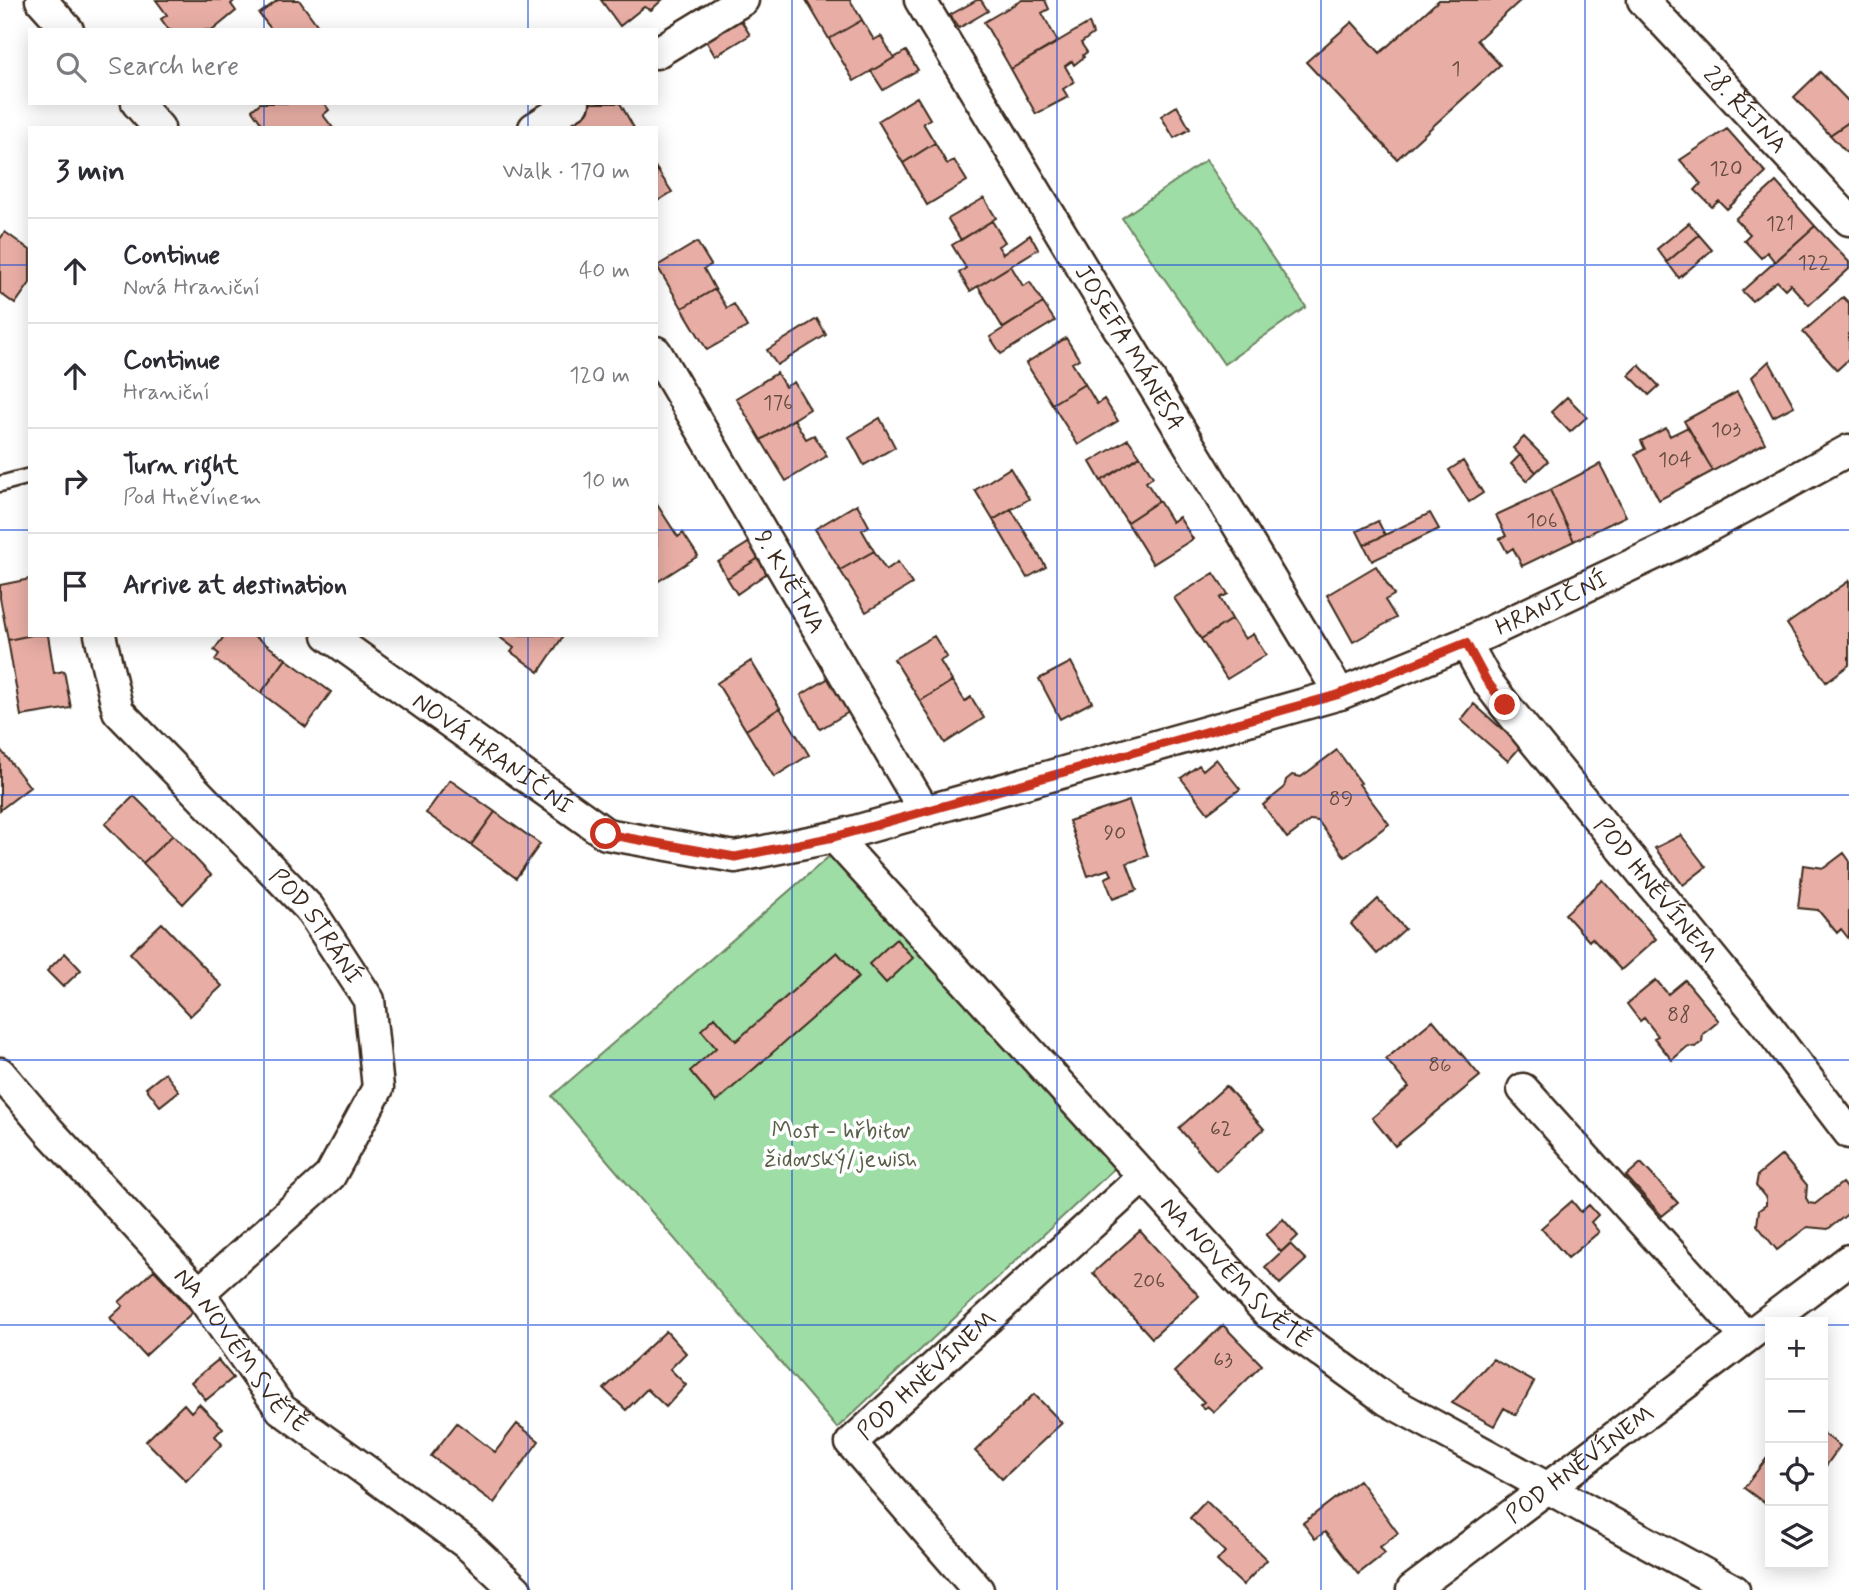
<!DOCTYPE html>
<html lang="en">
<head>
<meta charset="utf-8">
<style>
	body { margin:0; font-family:Mynerve,sans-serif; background:#f7f7f7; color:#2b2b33 }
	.controls { position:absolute; right:21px; bottom:21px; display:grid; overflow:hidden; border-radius:0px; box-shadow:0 4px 18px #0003 }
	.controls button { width:63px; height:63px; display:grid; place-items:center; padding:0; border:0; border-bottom:2px solid #e1e1e2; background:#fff; color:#2b2b33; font:35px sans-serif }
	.stop { position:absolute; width:21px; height:21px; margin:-16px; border:5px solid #c8321e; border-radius:50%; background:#fff }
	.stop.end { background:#c8321e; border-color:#fff; box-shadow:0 2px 7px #0008 }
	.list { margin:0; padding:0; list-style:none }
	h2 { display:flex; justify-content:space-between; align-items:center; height:91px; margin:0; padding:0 28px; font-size:30px }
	h2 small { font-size:23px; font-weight:400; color:#7c7c81 }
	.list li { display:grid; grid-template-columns:46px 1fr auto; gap:21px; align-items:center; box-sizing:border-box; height:105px; padding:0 28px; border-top:2px solid #e1e1e2 }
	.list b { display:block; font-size:26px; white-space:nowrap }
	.list p { margin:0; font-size:23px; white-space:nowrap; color:#7c7c81 }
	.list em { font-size:23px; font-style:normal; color:#7c7c81 }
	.icon { flex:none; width:38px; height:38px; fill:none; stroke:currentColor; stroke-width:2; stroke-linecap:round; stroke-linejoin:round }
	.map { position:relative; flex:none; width:1849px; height:1590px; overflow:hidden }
	.search { position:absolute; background:#fff; box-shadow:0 4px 18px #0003; left:28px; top:28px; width:630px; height:77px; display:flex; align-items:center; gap:18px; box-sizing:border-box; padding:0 24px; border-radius:0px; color:#7c7c81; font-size:26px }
	.panel { position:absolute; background:#fff; box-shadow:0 4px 18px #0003; left:28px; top:126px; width:630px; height:511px; border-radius:0px }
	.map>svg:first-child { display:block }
	.green { fill:#9fdda6; stroke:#6d8462; stroke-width:2 }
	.building { fill:#e8aea5; stroke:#3b2a1e; stroke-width:2 }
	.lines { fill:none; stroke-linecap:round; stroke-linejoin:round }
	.service-casing { stroke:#3b2a1e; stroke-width:19 }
	.minor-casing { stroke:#3b2a1e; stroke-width:35 }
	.service { stroke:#fff; stroke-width:14 }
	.minor { stroke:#fff; stroke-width:30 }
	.route { stroke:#c8321e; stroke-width:9 }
	.grid { fill:none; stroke:#1d4ed8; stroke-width:2; stroke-opacity:0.55 }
	.labels { text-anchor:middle; stroke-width:7; stroke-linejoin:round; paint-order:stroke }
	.number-label { font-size:21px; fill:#664b40 }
	.street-label { font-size:24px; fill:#3b2a1e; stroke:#fff }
	.park-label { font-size:24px; fill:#596047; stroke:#fff }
</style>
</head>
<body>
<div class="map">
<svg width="1849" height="1590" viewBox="0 0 1849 1590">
	<rect width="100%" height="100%" fill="#fff"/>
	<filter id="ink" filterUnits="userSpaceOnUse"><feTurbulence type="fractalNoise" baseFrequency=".0143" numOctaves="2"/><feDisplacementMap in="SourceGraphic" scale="14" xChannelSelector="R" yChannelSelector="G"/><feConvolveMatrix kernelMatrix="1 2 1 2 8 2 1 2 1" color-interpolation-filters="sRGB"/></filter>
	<g filter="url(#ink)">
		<path class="green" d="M1206 160 1306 307 1224 364 1122 218Z
			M832 854 1117 1166 837 1428 552 1096Z"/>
		<path class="building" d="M156 0H235L231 4 236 11 213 30H169L161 19 167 15Z
			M278 0H299L318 26 313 30H272L259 14Z
			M601 0H662L651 10 644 7 620 26Z
			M806 0H850L862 20 829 39Z
			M977 0H981L988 11 959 28 950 15Z
			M1022 0H1045L1049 9 1042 13 1058 42 1011 69 984 22Z
			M1439 0H1521L1477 40 1500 65 1397 159 1306 62 1352 22 1380 53Z
			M739 17 750 35 715 56 704 37Z
			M862 20 874 40 881 36 894 58 854 81 829 39Z
			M1089 23 1093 34 1081 43 1087 52 1083 55 1084 57 1074 65 1072 61 1065 66 1074 82 1063 89 1068 97 1036 114 1011 69Z
			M906 51 918 70 883 90 871 71Z
			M1820 72 1849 102V122L1830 135 1794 97Z
			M917 97 930 119 923 123 935 143 903 163 878 121Z
			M260 103H324L329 110 323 115 333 128H261L263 126 252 110Z
			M587 103H620L634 128H574L567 115Z
			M1177 106 1190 129 1174 138 1161 116Z
			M1849 122V155L1830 135Z
			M1727 129 1766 173 1727 209 1719 201 1712 207 1695 190 1701 184 1680 160Z
			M935 143 947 164 954 160 967 181 927 205 903 163Z
			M656 168 672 192 656 202Z
			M1776 182 1815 226 1775 262 1767 252 1761 258 1744 240 1750 234 1735 219Z
			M984 198 996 218 961 240 948 219Z
			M992 221 1005 242 998 246 1003 254 1030 235 1038 249 970 291 959 273 966 268 952 245Z
			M1689 223 1699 235 1667 262 1657 249Z
			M1815 226 1849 262V269L1809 305 1790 284 1785 289 1777 281 1752 301 1742 291Z
			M5 232 30 250V283L15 304 0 293V239Z
			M1699 235 1712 250 1679 278 1667 262Z
			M697 242 711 265 704 269 715 289 682 308 657 266Z
			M1011 266 1023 286 1030 282 1043 303 1003 328 978 286Z
			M715 289 727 308 734 304 747 327 707 350 682 308Z
			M1843 297 1849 303V359L1837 370 1803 332Z
			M1043 303 1055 321 1001 354 990 337Z
			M817 319 826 335 777 365 767 350Z
			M1066 338 1079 359 1072 363 1085 384 1052 404 1026 363Z
			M1769 361 1794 406 1773 417 1752 377Z
			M1639 365 1659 386 1649 395 1629 375Z
			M777 373 785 387 794 382 810 409 761 440 736 398Z
			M1085 384 1097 404 1104 399 1118 421 1078 445 1052 404Z
			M1737 392 1765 443 1713 471 1684 421Z
			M1567 397 1587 417 1570 432 1551 412Z
			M880 418 895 447 864 465 849 437Z
			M794 419 806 439 814 435 827 456 786 481 761 440Z
			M1688 427 1713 471 1659 500 1635 454 1645 449 1641 441 1666 428 1670 436Z
			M1524 437 1548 461 1536 472 1513 448Z
			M1128 439 1140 456 1101 481 1090 462Z
			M1520 455 1536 472 1527 481 1511 464Z
			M1140 456 1153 477 1146 482 1159 501 1127 522 1101 481Z
			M1463 461 1483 493 1469 502 1449 470Z
			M1600 464 1626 516 1574 541 1550 490Z
			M1010 468 1029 499 993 520 975 490Z
			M1550 490 1574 541 1522 566 1513 548 1507 552 1500 539 1506 536 1496 515Z
			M1159 501 1172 522 1179 517 1193 539 1153 564 1127 522Z
			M656 503 678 537 683 533 698 556 657 582Z
			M857 504 869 526 862 530 874 551 840 570 815 529Z
			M1011 509 1046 567 1027 578 993 520Z
			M1430 513 1439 529 1372 561 1364 545Z
			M1378 521 1385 535 1364 545 1357 531Z
			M750 542 759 558 727 578 718 562Z
			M874 551 886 570 898 562 912 584 866 612 840 570Z
			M759 558 767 573 737 594 727 578Z
			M1376 566 1394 595 1385 600 1396 618 1353 642 1327 595Z
			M1214 573 1228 594 1220 598 1232 619 1201 639 1174 598Z
			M30 579V635H32L8 640 0 598V585Z
			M1849 581V665L1826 682 1787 624Z
			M1232 619 1245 639 1253 634 1266 655 1227 679 1201 639Z
			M32 635H48L54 673 64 671 71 708 21 716 8 640Z
			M225 635H253L286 659 261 693 215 660 219 654 214 650Z
			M497 635H564L539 672 511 652 514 648Z
			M934 636 947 657 940 661 952 681 920 701 894 659Z
			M286 659 331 692 306 727 261 693Z
			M751 661 780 708 746 730 717 683Z
			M1071 662 1092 702 1060 719 1039 679Z
			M829 678 849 712 820 729 801 695Z
			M952 681 965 701 971 697 984 718 945 743 920 701Z
			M1474 704 1521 746 1508 761 1461 720Z
			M780 708 809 755 774 777 746 730Z
			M0 749 30 787 0 810Z
			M1337 750 1361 783 1359 784 1389 824 1345 857 1318 821 1311 820 1287 838 1263 805 1284 788 1286 780 1292 775 1301 777Z
			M1216 759 1240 789 1208 813 1181 778 1199 765 1203 770Z
			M450 780 495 812 471 845 426 813Z
			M134 796 173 835 143 863 105 824Z
			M1129 801 1148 856 1127 863 1137 890 1113 899 1105 878 1112 875 1109 869 1088 876 1069 821Z
			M495 812 540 844 516 878 471 845Z
			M173 835 211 875 183 904 143 863Z
			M1681 835 1706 867 1683 885 1655 848Z
			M1844 853 1849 860V939L1841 929 1837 933 1818 910 1798 908 1803 865 1824 868Z
			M1603 880 1656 939 1621 970 1592 938 1589 941 1565 914Z
			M1378 899 1405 929 1377 954 1351 924Z
			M162 923 222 986 190 1016 130 953Z
			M896 939 913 958 886 983 869 964Z
			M837 952 859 977 716 1102 690 1071 716 1048 701 1030 715 1017 736 1041Z
			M65 953 81 970 63 987 47 971Z
			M1656 980 1668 994 1685 980 1719 1021 1703 1034 1702 1042 1695 1047 1688 1046 1672 1060 1654 1038 1658 1036 1644 1018 1640 1021 1627 1004Z
			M1433 1020 1480 1076 1395 1146 1372 1118 1409 1087 1386 1059Z
			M165 1073 179 1091 160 1106 146 1088Z
			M1226 1086 1264 1129 1216 1171 1179 1128Z
			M1782 1155 1807 1185 1806 1198 1809 1203 1815 1204 1842 1183 1849 1192V1213L1828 1229 1807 1227 1777 1250 1757 1225 1759 1210 1766 1205V1198L1756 1186 1758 1175Z
			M1641 1163 1678 1203 1662 1216 1626 1176Z
			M1572 1201 1581 1212 1589 1205 1598 1215 1591 1222 1599 1232 1568 1258 1541 1228Z
			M1283 1219 1298 1236 1281 1252 1266 1235Z
			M1140 1231 1199 1296 1152 1338 1093 1273Z
			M1290 1244 1306 1260 1280 1284 1265 1267Z
			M154 1270 193 1312 145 1356 110 1318 123 1306 119 1302Z
			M1223 1325 1262 1365 1214 1412 1207 1406 1204 1409 1200 1405 1204 1402 1174 1372Z
			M666 1331 686 1353 670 1369 686 1385 666 1407 647 1389 626 1410 604 1389Z
			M1493 1359 1534 1382 1516 1415 1504 1408 1494 1426 1452 1403Z
			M218 1360 233 1378 206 1400 191 1382Z
			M1034 1394 1062 1423 1002 1479 975 1451Z
			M184 1404 191 1412 199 1404 223 1428 215 1436 222 1444 186 1481 146 1441Z
			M457 1423 495 1452 517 1424 539 1441 494 1503 431 1456Z
			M1823 1433 1840 1446 1823 1470Z
			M1770 1454V1507L1744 1488Z
			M1359 1480 1398 1533 1380 1547 1385 1553 1358 1574 1325 1532 1315 1539 1303 1523Z
			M1206 1501 1267 1560 1243 1585 1217 1561 1225 1552 1190 1518Z"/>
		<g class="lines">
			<defs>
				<path id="service" d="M0 484 30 476"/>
				<g id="minor">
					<path d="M41 0 68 30"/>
					<path id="s1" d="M920 0 1340 694"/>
					<path id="s2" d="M1643 0 1849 220"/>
					<path d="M656 53 743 0"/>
					<path d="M137 103 159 128"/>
					<path d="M534 128 574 103"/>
					<path id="s3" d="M656 352 925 812"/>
					<path id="s4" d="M100 635 118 711 309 908 369 1000 378 1088 330 1176 199 1293"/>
					<path id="s5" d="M328 635 606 834 735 857 834 837 1340 694 1466 643 1678 543 1849 450"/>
					<path id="s6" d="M1466 643 1486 680 1505 705 1769 1028 1849 1133"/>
					<path id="s7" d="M834 837 1268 1313 1387 1400 1734 1590"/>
					<path id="s8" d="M0 1073 49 1131 199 1293 281 1409 467 1544 516 1590"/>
					<path d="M1523 1089 1746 1337"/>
					<path id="s9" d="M978 1590 851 1443 1144 1176"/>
					<path id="s10" d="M1412 1590 1849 1260"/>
				</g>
			</defs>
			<use href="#service" class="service-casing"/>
			<use href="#minor" class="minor-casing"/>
			<use href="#service" class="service"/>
			<use href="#minor" class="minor"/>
		</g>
	</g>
	<g class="lines" filter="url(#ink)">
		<path class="route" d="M606 834 735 857 834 837 1340 694 1466 643 1486 680 1505 705"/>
	</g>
	<path class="grid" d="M264 0V30M528 0V30M792 0V1590M1057 0V1590M1321 0V1590M1585 0V1590M264 103V128M528 103V128M0 265H30M656 265H1849M0 530H30M656 530H1849M264 635V1590M528 635V1590M0 795H1849M0 1060H1849M0 1325H1770M1823 1325H1849"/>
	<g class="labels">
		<g class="number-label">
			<text x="1456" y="75">1</text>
			<text x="1726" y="175">120</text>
			<text x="1780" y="230">121</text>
			<text x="1814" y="269">122</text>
			<text x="778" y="409">176</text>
			<text x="1726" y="436">103</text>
			<text x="1675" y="466">104</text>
			<text x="1542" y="527">106</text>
			<text x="1341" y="805">89</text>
			<text x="1115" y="839">90</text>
			<text x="1679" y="1021">88</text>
			<text x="1440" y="1071">86</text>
			<text x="1221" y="1135">62</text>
			<text x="1149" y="1287">206</text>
			<text x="1223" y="1366">63</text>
		</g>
		<g class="street-label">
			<text dy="8" stroke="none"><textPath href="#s2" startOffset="150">28. ŘÍJNA</textPath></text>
			<text dy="8" stroke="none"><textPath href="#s1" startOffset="406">JOSEFA MÁNESA</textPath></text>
			<text dy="8" stroke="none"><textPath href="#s3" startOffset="266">9. KVĚTNA</textPath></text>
			<text dy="8" stroke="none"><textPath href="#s5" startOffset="1330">HRANIČNÍ</textPath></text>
			<text dy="8" stroke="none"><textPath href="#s5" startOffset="203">NOVÁ HRANIČNÍ</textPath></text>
			<text dy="8" stroke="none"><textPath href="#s6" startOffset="312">POD HNĚVÍNEM</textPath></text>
			<text dy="8" stroke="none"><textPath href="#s4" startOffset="371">POD STRÁNÍ</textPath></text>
			<text dy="8" stroke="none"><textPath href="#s7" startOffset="593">NA NOVÉM SVĚTĚ</textPath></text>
			<text dy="8" stroke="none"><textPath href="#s8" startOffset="368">NA NOVÉM SVĚTĚ</textPath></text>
			<text dy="8" stroke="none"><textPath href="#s9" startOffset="296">POD HNĚVÍNEM</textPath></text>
			<text dy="8" stroke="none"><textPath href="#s10" startOffset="210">POD HNĚVÍNEM</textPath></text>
		</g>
		<g class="park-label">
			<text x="841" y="1138">Most - hřbitov<tspan x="841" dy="28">židovský/jewish</tspan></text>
		</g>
	</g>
</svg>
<div class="controls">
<button>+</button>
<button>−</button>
<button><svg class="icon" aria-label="locate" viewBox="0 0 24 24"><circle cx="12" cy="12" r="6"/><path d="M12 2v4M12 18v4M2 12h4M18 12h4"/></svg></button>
<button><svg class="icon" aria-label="layers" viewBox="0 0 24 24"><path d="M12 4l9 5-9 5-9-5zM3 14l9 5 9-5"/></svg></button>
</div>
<div class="stop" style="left:606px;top:834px"></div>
<div class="stop end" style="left:1505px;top:705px"></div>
<div class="search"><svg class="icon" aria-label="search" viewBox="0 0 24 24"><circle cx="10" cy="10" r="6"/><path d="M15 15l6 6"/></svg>Search here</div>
<section class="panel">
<h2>3 min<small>Walk · 170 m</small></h2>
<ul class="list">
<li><svg class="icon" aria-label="ahead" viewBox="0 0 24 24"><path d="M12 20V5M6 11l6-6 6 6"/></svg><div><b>Continue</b><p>Nová Hraniční</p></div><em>40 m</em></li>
<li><svg class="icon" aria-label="ahead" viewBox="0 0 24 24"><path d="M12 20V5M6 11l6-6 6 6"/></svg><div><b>Continue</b><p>Hraniční</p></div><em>120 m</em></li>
<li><svg class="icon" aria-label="right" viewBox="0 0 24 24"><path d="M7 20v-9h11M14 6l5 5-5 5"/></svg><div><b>Turn right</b><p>Pod Hněvínem</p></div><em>10 m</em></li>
<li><svg class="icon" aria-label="arrive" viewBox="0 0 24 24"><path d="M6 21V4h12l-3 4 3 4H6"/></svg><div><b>Arrive at destination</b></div></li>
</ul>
</section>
</div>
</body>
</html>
